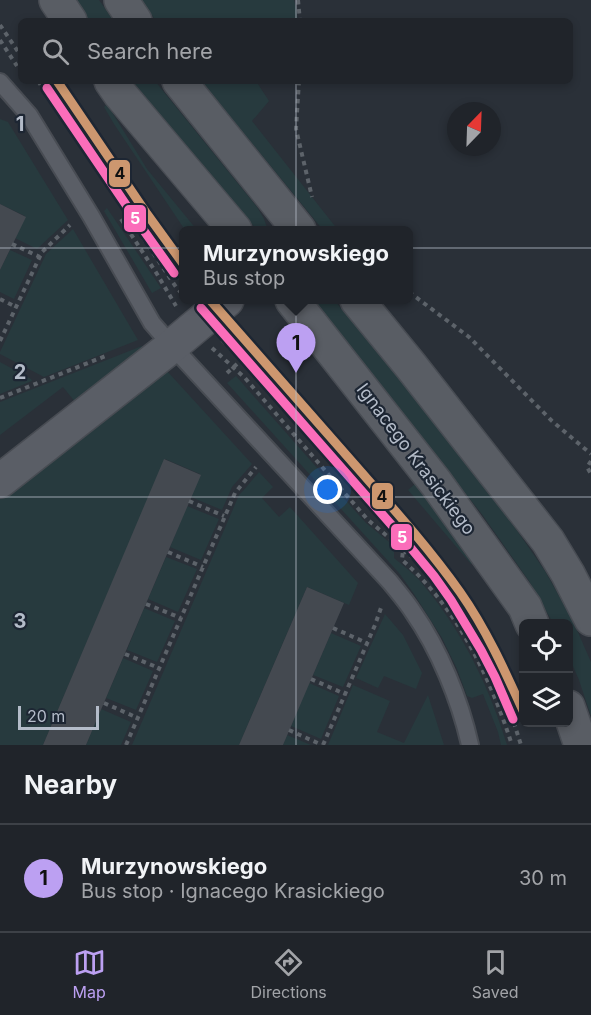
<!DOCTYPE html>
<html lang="en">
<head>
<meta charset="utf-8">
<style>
	body { margin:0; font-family:Inter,sans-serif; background:#282c32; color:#f1f3f6 }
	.controls { position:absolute; right:18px; bottom:18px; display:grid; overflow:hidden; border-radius:9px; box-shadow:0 3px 9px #0003 }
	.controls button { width:54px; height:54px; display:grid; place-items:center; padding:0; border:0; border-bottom:2px solid #3d4147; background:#20242a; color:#f1f3f6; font:30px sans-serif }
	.compass { position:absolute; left:447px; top:102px; width:54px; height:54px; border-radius:50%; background:#20242a; box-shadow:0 3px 9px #0003; rotate:23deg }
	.scale { position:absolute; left:18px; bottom:15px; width:81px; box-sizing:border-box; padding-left:6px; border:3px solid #b4bcc9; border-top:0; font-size:16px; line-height:21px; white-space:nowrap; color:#b4bcc9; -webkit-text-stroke:4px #1d2633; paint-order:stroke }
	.you { position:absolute; left:328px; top:490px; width:21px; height:21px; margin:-15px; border:4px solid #fff; border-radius:50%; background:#1a73e8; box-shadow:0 0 0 9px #1a73e833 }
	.badge { display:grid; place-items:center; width:39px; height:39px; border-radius:50%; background:#bca0f2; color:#111; font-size:20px; font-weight:700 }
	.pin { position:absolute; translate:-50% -50px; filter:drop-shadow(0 2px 3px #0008) }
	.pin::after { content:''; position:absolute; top:32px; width:21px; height:18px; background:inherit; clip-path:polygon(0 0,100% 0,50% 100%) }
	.popup { position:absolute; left:179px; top:226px; width:234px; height:78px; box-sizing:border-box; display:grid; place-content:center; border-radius:9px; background:#20242a; filter:drop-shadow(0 2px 4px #0005); font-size:20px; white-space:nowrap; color:#a2a4a8 }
	.popup b { font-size:22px; color:#f1f3f6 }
	.popup::after { content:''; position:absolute; left:50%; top:100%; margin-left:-12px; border:12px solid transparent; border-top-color:#20242a }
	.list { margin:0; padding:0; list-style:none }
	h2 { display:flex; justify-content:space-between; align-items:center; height:78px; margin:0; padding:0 24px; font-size:26px }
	h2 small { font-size:20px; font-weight:400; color:#a2a4a8 }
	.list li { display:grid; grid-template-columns:39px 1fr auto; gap:18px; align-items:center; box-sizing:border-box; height:108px; padding:0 24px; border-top:2px solid #3d4147 }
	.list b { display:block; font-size:22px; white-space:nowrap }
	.list p { margin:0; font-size:20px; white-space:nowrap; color:#a2a4a8 }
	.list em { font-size:20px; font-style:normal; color:#a2a4a8 }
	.icon { flex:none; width:33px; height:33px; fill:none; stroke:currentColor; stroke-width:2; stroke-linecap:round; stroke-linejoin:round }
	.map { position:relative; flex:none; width:591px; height:745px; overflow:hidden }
	.search { position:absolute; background:#20242a; box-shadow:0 3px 9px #0003; left:18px; right:18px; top:18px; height:66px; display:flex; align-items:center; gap:15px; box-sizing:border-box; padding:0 21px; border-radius:9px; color:#a2a4a8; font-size:22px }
	.sheet { height:186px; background:#20242a }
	nav { display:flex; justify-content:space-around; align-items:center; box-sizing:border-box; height:84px; border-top:2px solid #3d4147; background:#20242a; font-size:16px; color:#a2a4a8 }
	nav a { display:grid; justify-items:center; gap:3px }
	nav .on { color:#bca0f2 }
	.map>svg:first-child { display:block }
	.green { fill:#273a3e }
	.building { fill:#444950 }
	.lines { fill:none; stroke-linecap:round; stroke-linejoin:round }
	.lane-casing { stroke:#484c53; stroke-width:20 }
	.street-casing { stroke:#484c53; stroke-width:36 }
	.secondary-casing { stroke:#484c53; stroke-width:36 }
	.path { stroke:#5d636a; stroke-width:4; stroke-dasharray:4.5 4.5; stroke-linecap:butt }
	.lane { stroke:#5a5e66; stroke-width:16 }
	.street { stroke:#5a5e66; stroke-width:33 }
	.secondary { stroke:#595d64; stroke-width:33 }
	.tram-1-casing { stroke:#1d2633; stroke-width:14 }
	.tram-2-casing { stroke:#1d2633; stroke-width:14 }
	.tram-1 { stroke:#cd976f; stroke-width:9 }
	.tram-2 { stroke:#fb6dba; stroke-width:9 }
	.grid { fill:none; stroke:#b4bcc9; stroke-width:1.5; stroke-opacity:0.55 }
	.labels { text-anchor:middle; stroke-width:4.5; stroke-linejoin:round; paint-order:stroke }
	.street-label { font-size:18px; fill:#b4bcc9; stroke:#1d2633 }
	.grid-label { font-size:20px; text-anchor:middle; font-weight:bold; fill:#b4bcc9; stroke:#1d2633; stroke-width:4.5; stroke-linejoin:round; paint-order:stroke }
	.line-badge { stroke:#1d2633; stroke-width:2 }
	.badge-label { font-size:16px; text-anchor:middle; font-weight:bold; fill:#fff }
	.pale-badge-label { font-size:16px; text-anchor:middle; font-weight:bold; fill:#111 }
</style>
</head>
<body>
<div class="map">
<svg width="591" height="745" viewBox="0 0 591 745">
	<rect width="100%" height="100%" fill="#2a3038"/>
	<path class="green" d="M74 0H99L114 21H89Z
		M141 0H294L296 7 298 21H156Z
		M42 81H44L54 92 148 232H150L183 278V286L145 235Z
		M131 81H155L257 207 264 219 268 230H257L162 122Z
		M201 81H256L269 101 252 121 338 230H323Z
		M107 104 147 169 197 230H185L114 124 104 107Z
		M0 119 8 122 68 220 37 249 15 238 25 216 0 204Z
		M107 208 161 288 152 293 104 211Z
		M73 229 138 340 44 377 0 354V352L46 254Z
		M10 250 32 260 14 299 0 292V270Z
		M320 300H334L413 394 496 500 545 571 573 621 591 662V716L579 680 569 657 568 624 553 623 529 581 481 513 315 304Z
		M142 346 145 352 76 403 63 387 0 435V402Z
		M0 362 31 379 32 381 0 394Z
		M162 371H167L252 464 232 487 222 510 191 497 200 474 165 459 43 745H0V494Z
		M236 376 357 513 366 523 394 546V558C401 564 408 569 415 576 422 582 427 590 433 597 467 641 491 692 507 745H501L498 732 483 694 472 698 467 696 457 669 442 638 414 594 399 573 227 383Z
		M259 472 273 487 262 498 279 517 290 507 358 583 349 605 307 587 239 745H132L239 495 243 491Z
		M415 484 450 527 474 561 471 564 408 490Z
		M187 506 219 519 201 560 170 547Z
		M166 557 197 569 178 612 148 599Z
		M144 608 175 621 157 662 127 650Z
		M385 614 403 635 422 673 416 689 384 676 378 688 356 678Z
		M331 633 361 646 343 687 313 675Z
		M123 658 153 671 136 710 106 698Z
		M309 683 339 696 321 739 291 726Z
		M353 685 390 701 377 732 404 743 428 695 444 745H328Z
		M101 709 131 722 121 745H86Z
		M287 735 311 745H283Z"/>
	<path class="building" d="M0 204 26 217 0 270Z
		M164 459 201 475 170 547 86 745H43Z
		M307 587 344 603 331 633 283 745H239Z"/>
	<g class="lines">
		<defs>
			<path id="lane" d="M0 82 29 115 91 216 152 323 172 346 390 582C398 592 406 601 413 612 439 649 460 700 470 745"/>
			<path id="street" d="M0 481 172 346 227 300"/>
			<path id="secondary" d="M56 0 70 21
				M121 0 135 21
				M111 81 120 94 235 230
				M179 81 299 230
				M292 300 436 483 525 607 532 624
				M357 300 411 366 548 541 568 574 591 619
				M568 707 581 745"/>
		</defs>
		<use href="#lane" class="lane-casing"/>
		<use href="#street" class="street-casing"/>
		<use href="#secondary" class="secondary-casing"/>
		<path class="path" d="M298 0 300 21
			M0 25 21 56
			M0 40 17 66
			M38 81 176 287 184 296
			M299 81 296 129 312 197
			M121 219 157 274 176 306
			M12 244 40 257
			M409 292 469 337 552 421 591 454
			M0 299 16 307
			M222 340 254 371 375 508
			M0 341 42 252 70 225
			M212 348 245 378 368 520 425 568 451 600 468 626 493 673 513 720 521 745
			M227 373 248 354
			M0 398 108 355
			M591 461 587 467 591 474
			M189 501 224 516
			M380 504 375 508 404 539 402 560C457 607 490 677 512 745
			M168 552 203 567
			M146 604 181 618
			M333 628 367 643
			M125 654 159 668
			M311 679 345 694
			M104 703 138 718
			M289 730 322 745
			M126 745 235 493 256 467
			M323 745 375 625 382 605"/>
		<use href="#lane" class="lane"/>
		<use href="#street" class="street"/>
		<use href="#secondary" class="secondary"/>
		<defs>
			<path id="tram-1" d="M57 81 147 214 184 265
				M210 300C258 355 307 410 355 465 391 506 428 547 460 592 486 629 505 671 524 713"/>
			<path id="tram-2" d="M47 88 137 221 174 273
				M201 308 396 530 434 576 451 600 481 650 495 677 513 719"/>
		</defs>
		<use href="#tram-1" class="tram-1-casing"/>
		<use href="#tram-2" class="tram-2-casing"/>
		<use href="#tram-1" class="tram-1"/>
		<use href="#tram-2" class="tram-2"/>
	</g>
	<path class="grid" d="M296 0V21M296 81V745M0 248H591M0 497H591"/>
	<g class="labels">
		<g class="street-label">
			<text transform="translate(416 459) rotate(53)" y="6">Ignacego Krasickiego</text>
		</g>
	</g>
	<g class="grid-label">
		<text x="20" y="131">1</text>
		<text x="20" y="379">2</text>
		<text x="20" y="628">3</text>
	</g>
	<g class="line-badge">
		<rect x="108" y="159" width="23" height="29" rx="6" fill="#cd976f"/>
		<rect x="123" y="204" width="24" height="29" rx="6" fill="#fb6dba"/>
		<rect x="371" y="482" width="23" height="28" rx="6" fill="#cd976f"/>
		<rect x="390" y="523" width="23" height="28" rx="6" fill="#fb6dba"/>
	</g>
	<g class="badge-label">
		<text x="135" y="224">5</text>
		<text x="402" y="543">5</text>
	</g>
	<g class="pale-badge-label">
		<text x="120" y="179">4</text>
		<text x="382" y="502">4</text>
	</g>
</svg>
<div class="controls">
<button><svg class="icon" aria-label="locate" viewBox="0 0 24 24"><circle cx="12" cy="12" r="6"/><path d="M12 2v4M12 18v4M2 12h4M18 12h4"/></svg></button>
<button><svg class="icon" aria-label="layers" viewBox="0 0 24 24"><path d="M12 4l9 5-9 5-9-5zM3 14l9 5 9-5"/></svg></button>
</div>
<svg class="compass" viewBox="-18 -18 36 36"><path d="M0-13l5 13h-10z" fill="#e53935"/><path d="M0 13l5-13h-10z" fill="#a2a4a8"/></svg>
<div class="scale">20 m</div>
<div class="you"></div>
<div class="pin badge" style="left:296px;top:373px">1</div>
<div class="popup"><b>Murzynowskiego</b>Bus stop</div>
<div class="search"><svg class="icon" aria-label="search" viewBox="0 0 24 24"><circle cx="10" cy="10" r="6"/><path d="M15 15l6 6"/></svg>Search here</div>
</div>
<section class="sheet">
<h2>Nearby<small></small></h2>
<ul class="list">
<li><span class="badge">1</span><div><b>Murzynowskiego</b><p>Bus stop · Ignacego Krasickiego</p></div><em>30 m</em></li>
</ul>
</section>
<nav>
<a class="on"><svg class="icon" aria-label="map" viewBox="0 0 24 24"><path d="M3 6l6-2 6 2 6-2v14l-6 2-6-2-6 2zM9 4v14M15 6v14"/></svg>Map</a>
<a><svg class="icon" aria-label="directions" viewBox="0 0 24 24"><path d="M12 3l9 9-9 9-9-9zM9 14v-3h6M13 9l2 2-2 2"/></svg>Directions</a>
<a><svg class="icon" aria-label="saved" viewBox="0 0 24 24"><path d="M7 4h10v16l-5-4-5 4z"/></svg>Saved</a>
</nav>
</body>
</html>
